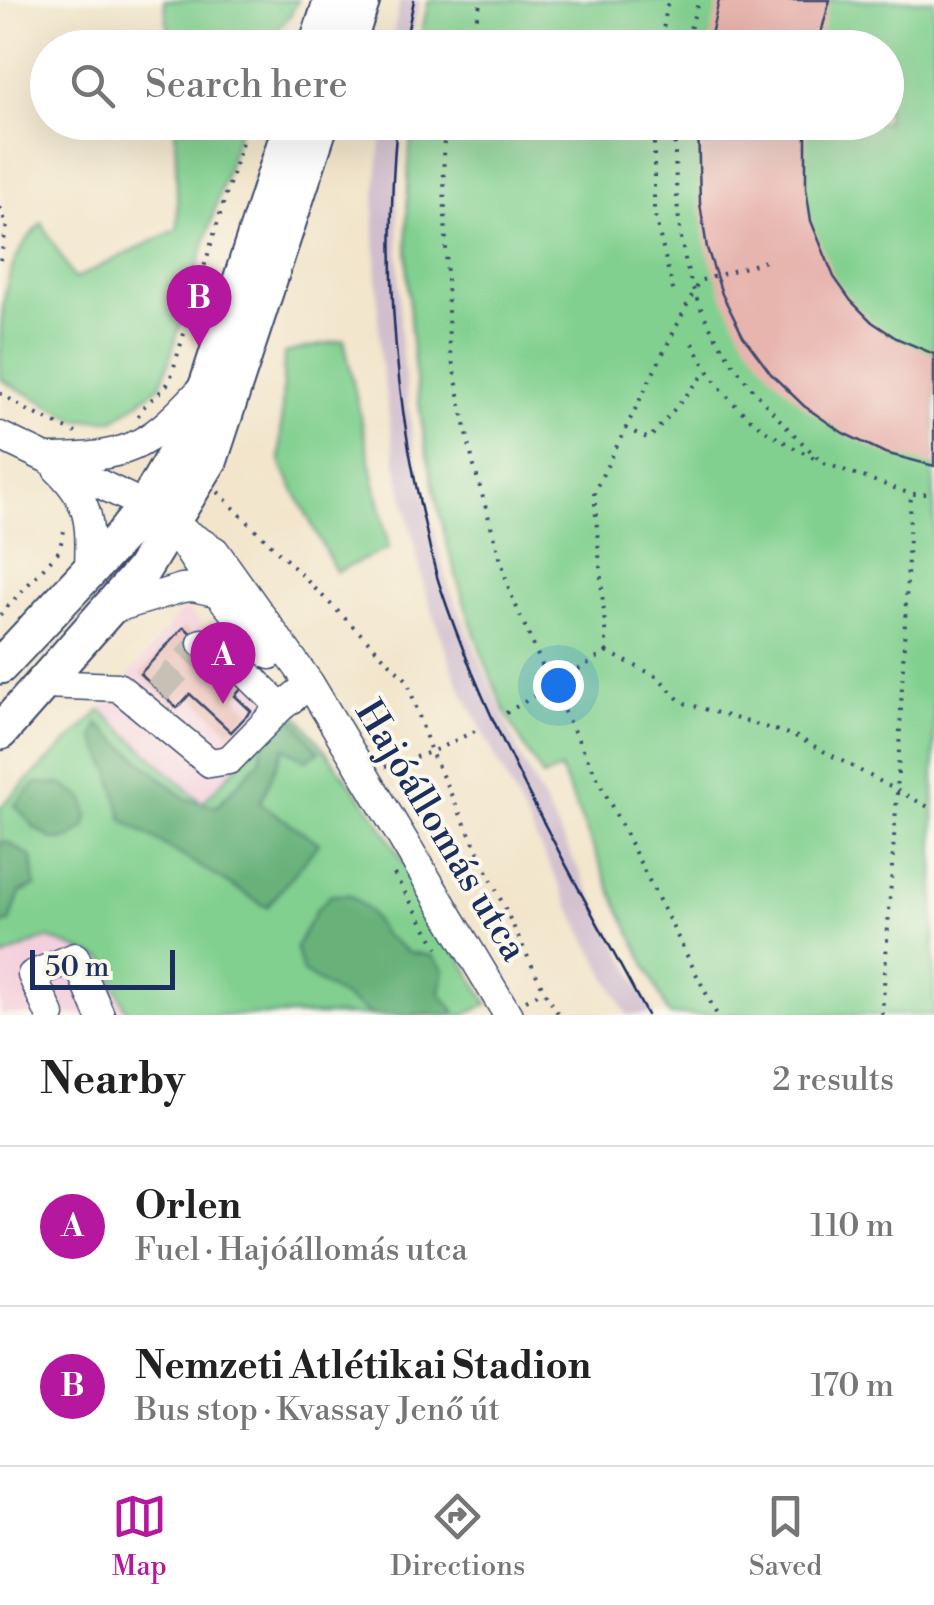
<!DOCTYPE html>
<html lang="en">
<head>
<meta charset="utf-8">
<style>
	body { margin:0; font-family:"Libre Bodoni",serif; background:#f6f6f6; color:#222 }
	.scale { position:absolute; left:30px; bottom:25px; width:145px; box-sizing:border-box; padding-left:10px; border:5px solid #1b2f5e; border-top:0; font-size:28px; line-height:35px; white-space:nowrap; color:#1b2f5e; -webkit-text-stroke:8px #fbf7ec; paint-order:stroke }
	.you { position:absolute; left:558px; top:685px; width:35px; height:35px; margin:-25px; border:8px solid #fff; border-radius:50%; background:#1a73e8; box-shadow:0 0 0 15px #1a73e833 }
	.badge { display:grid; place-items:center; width:65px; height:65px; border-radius:50%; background:#b5179e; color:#fff; font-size:32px; font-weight:700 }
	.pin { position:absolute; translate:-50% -82px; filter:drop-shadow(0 2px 5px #0008) }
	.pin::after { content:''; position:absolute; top:52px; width:35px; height:30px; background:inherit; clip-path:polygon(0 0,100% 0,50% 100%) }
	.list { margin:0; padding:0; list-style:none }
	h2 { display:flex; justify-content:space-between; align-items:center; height:130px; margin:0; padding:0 40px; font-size:42px }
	h2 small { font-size:32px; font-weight:400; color:#767676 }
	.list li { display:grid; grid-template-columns:65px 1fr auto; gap:30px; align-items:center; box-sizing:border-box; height:160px; padding:0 40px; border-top:2px solid #e0e0e0 }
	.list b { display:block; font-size:38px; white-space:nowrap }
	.list p { margin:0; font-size:32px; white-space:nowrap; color:#767676 }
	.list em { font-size:32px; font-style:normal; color:#767676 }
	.icon { flex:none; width:55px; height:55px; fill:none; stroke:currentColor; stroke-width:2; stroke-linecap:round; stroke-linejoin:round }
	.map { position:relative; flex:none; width:934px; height:1015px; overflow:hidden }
	.search { position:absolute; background:#fff; box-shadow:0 10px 40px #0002; left:30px; right:30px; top:30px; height:110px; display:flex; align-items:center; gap:25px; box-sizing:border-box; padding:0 35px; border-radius:55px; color:#767676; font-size:38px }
	.sheet { height:450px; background:#fff }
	nav { display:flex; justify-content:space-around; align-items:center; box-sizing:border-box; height:140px; border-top:2px solid #e0e0e0; background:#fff; font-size:28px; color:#767676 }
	nav a { display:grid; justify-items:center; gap:5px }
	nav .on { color:#b5179e }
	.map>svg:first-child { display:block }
	.built { fill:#f4cfdd }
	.industrial { fill:#d0bdcd }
	.green { fill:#81d08f; stroke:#4e8076; stroke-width:2.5 }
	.forest { fill:#68b27a; stroke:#42706c; stroke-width:2.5 }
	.building { fill:#e7b4ae }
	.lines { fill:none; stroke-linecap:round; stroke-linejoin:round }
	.minor-tunnel { stroke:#c7c1b5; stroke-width:28; stroke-dasharray:28 14; stroke-linecap:butt }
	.minor-casing { stroke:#3b4a6e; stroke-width:31 }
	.major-casing { stroke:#3b4a6e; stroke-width:39 }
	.path { stroke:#3b4a6e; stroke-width:4; stroke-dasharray:2.5 8; stroke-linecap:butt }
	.minor { stroke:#fff; stroke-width:28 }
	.major { stroke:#fff; stroke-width:35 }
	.tram { stroke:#1b2f5e; stroke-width:2.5 }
	.labels { text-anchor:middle; stroke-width:8; stroke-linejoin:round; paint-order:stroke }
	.street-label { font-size:38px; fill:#1b2f5e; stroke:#fbf7ec }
</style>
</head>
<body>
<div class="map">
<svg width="934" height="1015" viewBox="0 0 934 1015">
	<rect width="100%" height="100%" fill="#fbf7ec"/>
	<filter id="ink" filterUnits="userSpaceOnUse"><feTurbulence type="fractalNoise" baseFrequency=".01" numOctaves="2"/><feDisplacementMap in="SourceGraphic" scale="20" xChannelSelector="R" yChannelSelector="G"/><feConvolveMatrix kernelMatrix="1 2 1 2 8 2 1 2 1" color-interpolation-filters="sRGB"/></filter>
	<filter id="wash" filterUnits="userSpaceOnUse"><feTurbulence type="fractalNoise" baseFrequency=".0048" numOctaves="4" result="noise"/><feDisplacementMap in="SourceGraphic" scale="40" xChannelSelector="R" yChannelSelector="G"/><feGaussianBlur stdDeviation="2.25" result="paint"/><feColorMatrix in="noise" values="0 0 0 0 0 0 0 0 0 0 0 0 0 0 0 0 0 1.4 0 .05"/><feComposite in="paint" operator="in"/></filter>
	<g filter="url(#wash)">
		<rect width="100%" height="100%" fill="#f2e5cb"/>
		<path class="built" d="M184 608 292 708 202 803 101 710Z
			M47 938 104 959 128 1015H0V958Z"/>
		<path class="industrial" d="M400 0H420L410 47H391Z
			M383 123H403L397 199 401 346 414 450 446 580 520 756 654 1015H627L580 927 456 678 425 590 395 458 380 357 374 207Z"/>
		<path class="green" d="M164 0H298L291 14 261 48 171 47Z
			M429 0H934V1015H669L614 897 560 769 543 777C530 755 515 733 505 711 425 526 394 322 412 123L886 122V48L418 47Z
			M175 123H241L168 365 160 386 114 420H77L0 379C0 317 0 262 42 223L74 279 178 229Z
			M344 340 389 548 336 572 280 462 284 353Z
			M292 708 377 818 488 1004 465 1015H128L104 959 47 938 0 958V807L101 710 202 803Z"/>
		<path class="forest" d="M295 720 319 752 306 760 284 748 260 803 319 843 267 907 123 820 110 771 94 738 98 724 186 799 217 806 260 760 263 742 281 724Z
			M36 783 61 784 84 798 88 816 85 827 69 839 54 840 35 828 15 805Z
			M0 842H8L32 858 35 886 20 893 10 922 0 924Z
			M331 895H350L369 911 383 934 408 952 432 956 444 970 440 993 455 1012 450 1015H372L303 972 296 948 316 910Z"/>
		<g id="blocks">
			<path class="building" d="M719 0H830L817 48H708Z
				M698 122H806V188L811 221 834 277 851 301 872 322 896 338 934 354V466L885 453 843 433 804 406 771 374 743 336 722 294 707 248 700 204Z
				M184 627 221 660 211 672 215 676 222 669 242 688 235 696 251 711 231 732 190 694 177 708 140 674Z"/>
		</g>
	</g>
	<g filter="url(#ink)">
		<use href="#blocks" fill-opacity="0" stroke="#3b4a6e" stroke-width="2.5"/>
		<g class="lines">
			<path class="minor-tunnel" d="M158 691 202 643"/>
			<defs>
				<path id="minor" d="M0 436 127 497 215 551 310 684 508 1015
					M51 458C125 457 146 449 196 395
					M57 469C93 504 90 525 89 572
					M173 526C200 574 234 614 270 655
					M109 610 182 588 193 587 215 592
					M202 643 230 657 281 707
					M44 684 118 687 210 763 229 760 281 707 310 684
					M50 1015 32 975 75 957 100 1015"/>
				<path id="major" d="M316 48 332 0
					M346 48 362 0
					M0 666 122 536 144 508 182 442 208 383 292 122
					M0 732 142 571 210 459 321 122"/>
			</defs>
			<use href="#minor" class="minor-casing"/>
			<use href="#major" class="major-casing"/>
			<path class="path" d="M274 48 295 25
				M469 48 481 0
				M660 48 668 0
				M684 48 699 0
				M449 122 443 147 449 345 473 463 510 592 552 688 717 1015
				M654 122V212L675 298
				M674 122C676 178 675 237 694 291 718 358 772 414 823 463
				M449 125 460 122
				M0 207 7 226 0 260
				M693 343C722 403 757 430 816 459
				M0 393 27 410 76 433
				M138 416C145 400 162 395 170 380L248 122
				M625 428 649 439 707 371
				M824 463 911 494H934
				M218 492 407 680 431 752 544 991 559 1015
				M0 615 59 551 64 531
				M607 652 594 492 699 281 772 259
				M607 652 658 677 681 702 795 736 934 810
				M506 713 607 652
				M385 767 431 752 475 731
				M394 874 438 948
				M526 1000 544 991
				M882 1015 897 793 911 494"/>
			<use href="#minor" class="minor"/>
			<use href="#major" class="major"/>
			<path class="tram" d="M404 48 414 0
				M397 122C385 254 392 384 422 513 428 537 432 563 440 586 490 737 573 876 647 1015"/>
		</g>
	</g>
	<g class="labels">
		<g class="street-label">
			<text transform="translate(442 830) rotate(59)" y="13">Hajóállomás utca</text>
		</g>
	</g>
</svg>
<div class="scale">50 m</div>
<div class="you"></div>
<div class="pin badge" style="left:223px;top:704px">A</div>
<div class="pin badge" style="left:199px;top:347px">B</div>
<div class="search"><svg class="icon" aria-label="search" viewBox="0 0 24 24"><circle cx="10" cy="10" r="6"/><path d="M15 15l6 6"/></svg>Search here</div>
</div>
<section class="sheet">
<h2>Nearby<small>2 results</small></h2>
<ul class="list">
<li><span class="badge">A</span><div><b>Orlen</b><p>Fuel · Hajóállomás utca</p></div><em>110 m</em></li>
<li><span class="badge">B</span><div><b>Nemzeti Atlétikai Stadion</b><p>Bus stop · Kvassay Jenő út</p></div><em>170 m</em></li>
</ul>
</section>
<nav>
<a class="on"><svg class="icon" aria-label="map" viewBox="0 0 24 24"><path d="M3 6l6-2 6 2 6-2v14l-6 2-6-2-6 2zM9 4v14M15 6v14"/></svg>Map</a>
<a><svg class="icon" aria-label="directions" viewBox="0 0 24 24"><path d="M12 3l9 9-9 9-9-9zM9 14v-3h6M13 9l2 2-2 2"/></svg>Directions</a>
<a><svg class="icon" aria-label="saved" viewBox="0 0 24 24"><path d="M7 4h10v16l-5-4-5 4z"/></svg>Saved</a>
</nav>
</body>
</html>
